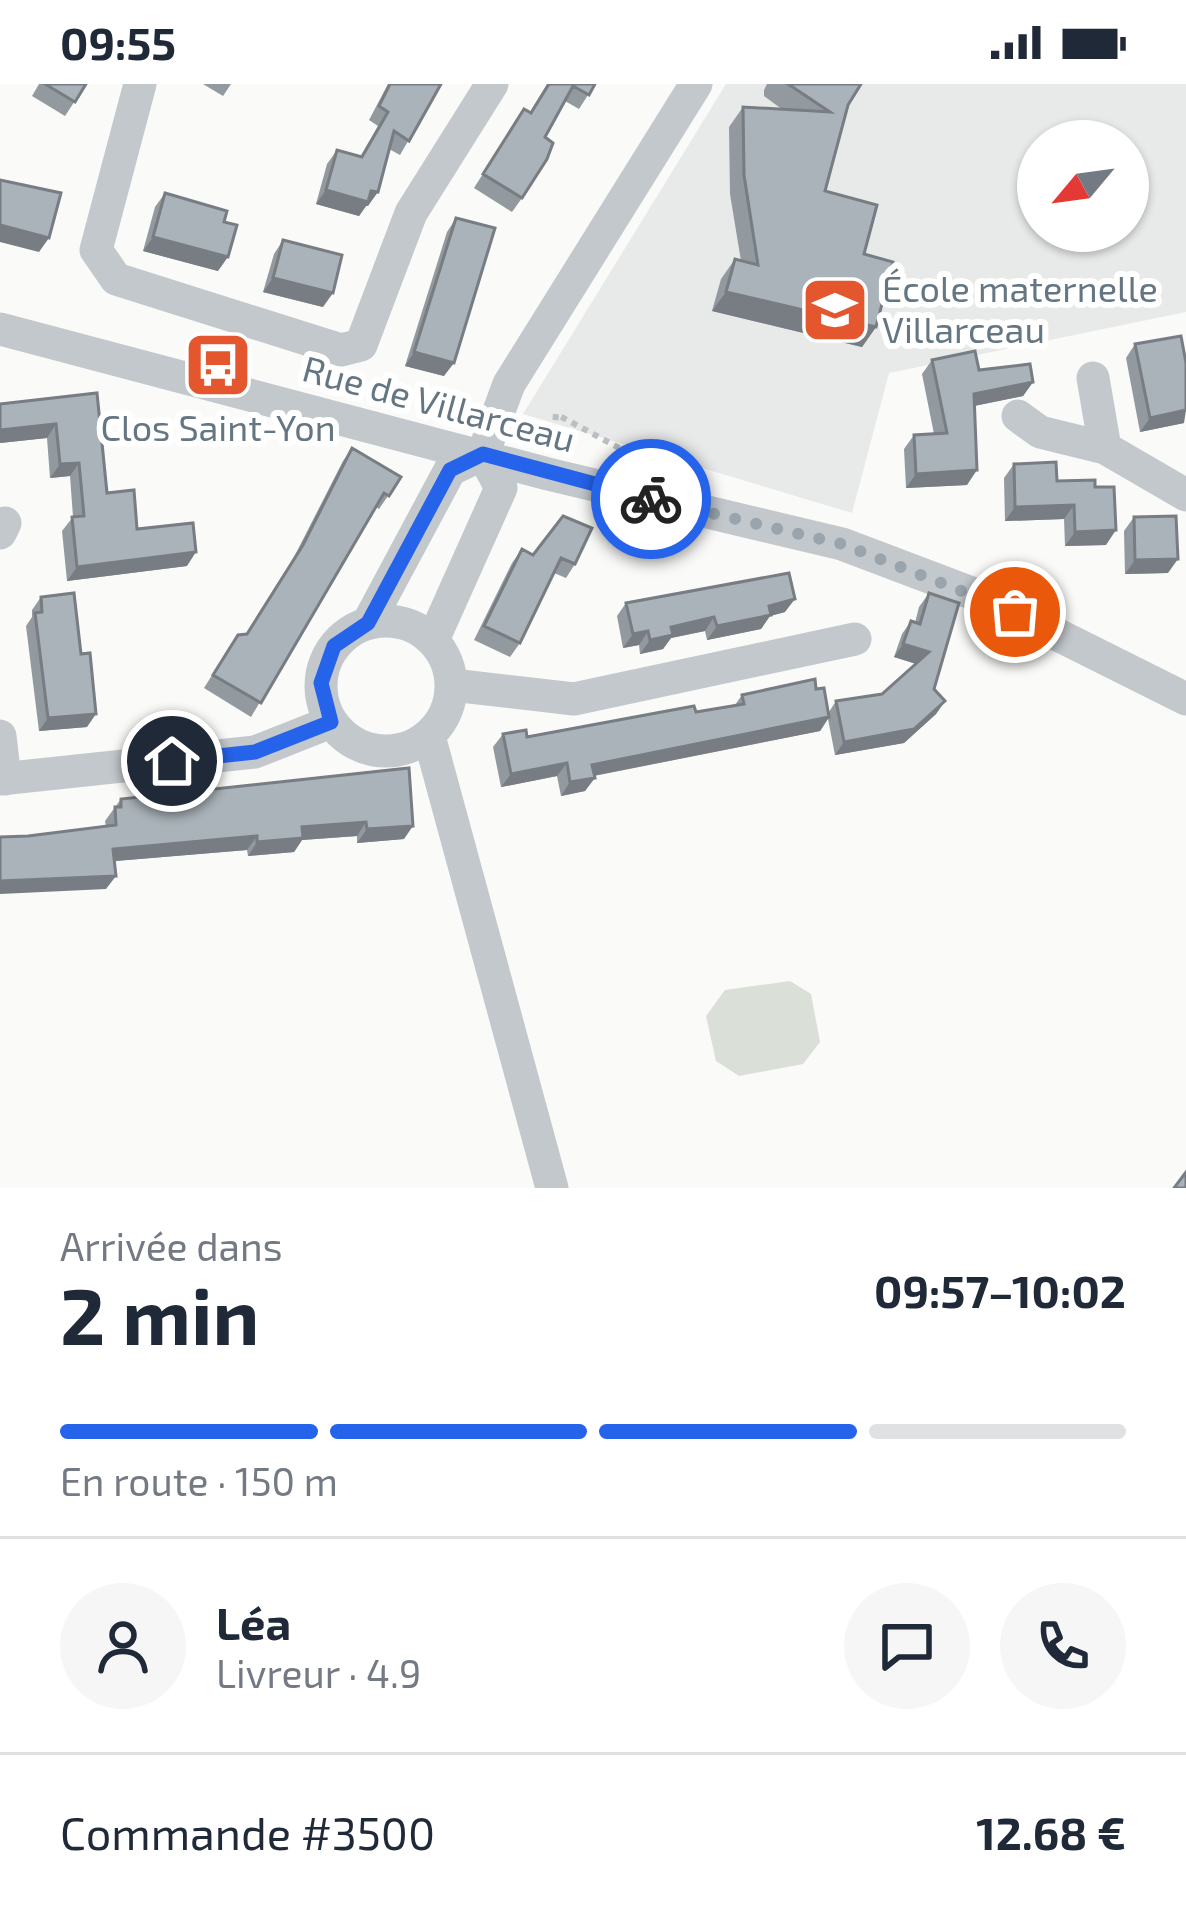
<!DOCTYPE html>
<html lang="fr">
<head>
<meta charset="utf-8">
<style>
  :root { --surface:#fff; --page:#f6f6f7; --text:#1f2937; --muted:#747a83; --line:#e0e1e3; --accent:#2563eb }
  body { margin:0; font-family:"Exo 2",sans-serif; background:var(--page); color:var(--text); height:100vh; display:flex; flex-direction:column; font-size:45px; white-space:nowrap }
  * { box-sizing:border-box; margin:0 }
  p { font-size:39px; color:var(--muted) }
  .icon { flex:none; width:66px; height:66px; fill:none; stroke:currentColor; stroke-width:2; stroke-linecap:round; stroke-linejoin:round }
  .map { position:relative; height:1104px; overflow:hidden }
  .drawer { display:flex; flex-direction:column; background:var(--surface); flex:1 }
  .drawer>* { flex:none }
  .needle { width:78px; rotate:241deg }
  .tools { position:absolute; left:1017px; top:36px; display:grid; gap:24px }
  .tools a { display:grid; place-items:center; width:132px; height:132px; border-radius:50%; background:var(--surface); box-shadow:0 3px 9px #0004; font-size:60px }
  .pin { position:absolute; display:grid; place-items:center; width:102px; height:102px; color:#fff; margin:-51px; border:6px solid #fff; border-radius:50%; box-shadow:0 3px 12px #0007 }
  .courier { position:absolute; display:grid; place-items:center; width:120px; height:120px; margin:-60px; border:9px solid #2563eb; border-radius:50%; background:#fff; color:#222; box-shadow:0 3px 15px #0007 }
  .summary em { font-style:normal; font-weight:700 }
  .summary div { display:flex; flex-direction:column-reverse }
  .summary { display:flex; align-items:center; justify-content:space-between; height:204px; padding:0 60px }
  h1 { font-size:78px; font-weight:700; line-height:90px }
  .bar { display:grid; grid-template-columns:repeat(4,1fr); gap:18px 12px; align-content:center; height:144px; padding:0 60px }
  .bar i { height:15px; border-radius:9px; background:var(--line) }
  .bar .active { background:var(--accent) }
  .bar p { grid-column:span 4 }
  .line { display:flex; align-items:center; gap:30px; padding:0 60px; border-top:3px solid var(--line) }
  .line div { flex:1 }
  .round { display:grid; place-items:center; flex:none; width:126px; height:126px; border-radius:63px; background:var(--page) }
  .status { display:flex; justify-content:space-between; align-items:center; height:84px; padding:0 60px; background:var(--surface); direction:ltr }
  .status svg { height:33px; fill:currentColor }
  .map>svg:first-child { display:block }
</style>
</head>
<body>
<div class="status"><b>09:55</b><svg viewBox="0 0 49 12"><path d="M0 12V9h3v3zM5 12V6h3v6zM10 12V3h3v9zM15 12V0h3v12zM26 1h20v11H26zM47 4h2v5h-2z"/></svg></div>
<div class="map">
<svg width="1186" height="1104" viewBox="0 0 1186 1104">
  <rect width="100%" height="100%" fill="#fafaf8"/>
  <!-- built -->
  <path fill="#e8e9e9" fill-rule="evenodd" d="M 726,0 L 1186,0 L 1186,228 L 889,289 L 852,429 L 523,330 ZM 1038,57 L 1128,57 L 1128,147 L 1038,147 Z"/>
  <!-- pitch -->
  <path fill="#dadfd7" d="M 790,897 L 811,910 L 820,958 L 803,980 L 739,992 L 716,977 L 706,932 L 725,906 Z"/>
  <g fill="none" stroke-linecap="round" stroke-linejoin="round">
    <!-- path -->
    <path stroke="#bbbfc2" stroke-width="6" stroke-dasharray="6 6" stroke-linecap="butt" d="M 553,360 L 556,330 L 649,380"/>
    <!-- minor -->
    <path stroke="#c3c8cc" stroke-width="33" d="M 140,0 L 96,166 L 116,195 L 341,266 L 361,261 L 411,129 L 492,0
      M 0,245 L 548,390 L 842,460 L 982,513 L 1186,615
      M 1018,332 L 1040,348 L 1105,364 L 1093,294
      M 1105,364 L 1186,411
      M 483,370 L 509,300 L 696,0
      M 0,449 L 5,439
      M321 602a65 65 0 1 1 130 0a65 65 0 1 1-130 0Z
      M 368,539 L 450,386 L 483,370
      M 433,556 L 501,404 L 483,370
      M 452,601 L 574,615 L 855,555
      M 0,652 L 5,695
      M 429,652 L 552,1104
      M 0,695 L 255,668 L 331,638"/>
  </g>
  <!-- wall -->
  <path fill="#929a9f" d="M 39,0 L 86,0 L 65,32 L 32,12 Z
    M 203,0 L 231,0 L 223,12 Z
    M 388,0 L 441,0 L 400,71 L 389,65 L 368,122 L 366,122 L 359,132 L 316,120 L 327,80 L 337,66 L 360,73 L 378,42 L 369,36 Z
    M 547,0 L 595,0 L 579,25 L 565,17 L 545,53 L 522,114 L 512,128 L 474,104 L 524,25 L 530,28 Z
    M 767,0 L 861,0 L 848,21 L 825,107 L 864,170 L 876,243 L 862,263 L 712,227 L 721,195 L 735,175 L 741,177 L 730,110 L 729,43 L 743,23 L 783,26 L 764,12 L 764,6 Z
    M 165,109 L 224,138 L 218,187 L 143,167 L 155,123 Z
    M 456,134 L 444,292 L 405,282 L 447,148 Z
    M 283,156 L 323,223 L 263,208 L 274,170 Z
    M 1135,260 L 1184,339 L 1140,348 L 1126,274 Z
    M 932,276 L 1033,298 L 1023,312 L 974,322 L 967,401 L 906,404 L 904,365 L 914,351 L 934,350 L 922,290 Z
    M 97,309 L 107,409 L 137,445 L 187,482 L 67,497 L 62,447 L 73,433 L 70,392 L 50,394 L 47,354 L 0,359 Z
    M 352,364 L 401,393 L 379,425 L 376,423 L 251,633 L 204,604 L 229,564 L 246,550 L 293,475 L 343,377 Z
    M 1014,380 L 1057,397 L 1095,403 L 1106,461 L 1065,462 L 1064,435 L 1005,437 L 1004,394 Z
    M 563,432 L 575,480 L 566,494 L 554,489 L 520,559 L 510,573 L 474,556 L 512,479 L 522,465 L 533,471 Z
    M 1134,433 L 1168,489 L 1125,490 L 1124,447 Z
    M 929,509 L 934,605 L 945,617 L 936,630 L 904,659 L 835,671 L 828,635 L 820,647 L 594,692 L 585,707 L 561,712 L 557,692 L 501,703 L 493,663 L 503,650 L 527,653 L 696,628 L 735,621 L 742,611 L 816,605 L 829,628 L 836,617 L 882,610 L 916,580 L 894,573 L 902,550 L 911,537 L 915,539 L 919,523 Z
    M 41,513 L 87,643 L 39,647 L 26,542 L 32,533 L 32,526 Z
    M 626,519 L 785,528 L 770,532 L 761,545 L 707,556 L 705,547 L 671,554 L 663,565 L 640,570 L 639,561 L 623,564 L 617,532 Z
    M 409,684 L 404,755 L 357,759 L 357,752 L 302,756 L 294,768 L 248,772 L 247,766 L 114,777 L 106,805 L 28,752 L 106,743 L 105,737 L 121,715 Z"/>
  <!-- shaded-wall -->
  <path fill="#777d82" d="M 326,106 L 371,107 L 378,108 L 368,122 L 366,122 L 359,132 L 316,120 Z
    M 0,141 L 49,154 L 39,168 L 0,158 Z
    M 153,153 L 228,173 L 218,187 L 143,167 Z
    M 273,194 L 333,209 L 323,223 L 263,208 Z
    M 726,208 L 876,243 L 862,263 L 712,227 Z
    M 414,268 L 454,279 L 444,292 L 405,282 Z
    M 1033,298 L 1023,312 L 964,324 L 974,310 Z
    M 1186,326 L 1184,339 L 1140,348 L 1150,334 Z
    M 56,340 L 47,354 L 0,359 L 0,346 Z
    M 79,379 L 70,392 L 50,394 L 60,380 Z
    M 977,386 L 967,401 L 906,404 L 916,390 Z
    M 1074,421 L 1064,435 L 1005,437 L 1015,423 Z
    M 1116,446 L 1106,461 L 1065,462 L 1075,448 Z
    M 196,468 L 187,482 L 67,497 L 77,483 Z
    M 1178,475 L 1168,489 L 1125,490 L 1135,476 Z
    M 795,515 L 785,528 L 770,532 L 761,545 L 707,556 L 717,542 L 769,522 Z
    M 714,533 L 705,547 L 671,554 L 663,565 L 640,570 L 650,556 L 671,543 Z
    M 648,547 L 639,561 L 623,564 L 633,550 Z
    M 903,560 L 929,568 L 920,581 L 894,573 Z
    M 945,617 L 936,630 L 904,659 L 835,671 L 844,658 Z
    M 96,630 L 87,643 L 39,647 L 48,634 Z
    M 829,633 L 820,647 L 582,694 L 592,681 Z
    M 567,679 L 557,692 L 501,703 L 511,690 Z
    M 595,694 L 585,707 L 561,712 L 570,698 Z
    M 366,738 L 357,752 L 302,756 L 294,768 L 248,772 L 257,758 L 302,743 Z
    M 413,742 L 404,755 L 357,759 L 367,745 Z
    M 257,752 L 247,766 L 104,778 L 113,765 Z
    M 116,792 L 106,805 L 0,810 L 0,797 Z"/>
  <!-- building -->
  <path fill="#aab3b9" stroke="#777d82" stroke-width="3" d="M 45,0 L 86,0 L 75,18 Z
    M 390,0 L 441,0 L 409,57 L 394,47 L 378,108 L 371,107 L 368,118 L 326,106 L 337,66 L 362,73 L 388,28 L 379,22 Z
    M 549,0 L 595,0 L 589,11 L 573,2 L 545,53 L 553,59 L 547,75 L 522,114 L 483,90 L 524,25 L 531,29 Z
    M 788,0 L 861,0 L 848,21 L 825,107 L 877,121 L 864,170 L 893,178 L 876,243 L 726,208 L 735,175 L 758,181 L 744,91 L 743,23 L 830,28 Z
    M 0,96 L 61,109 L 49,154 L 0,141 Z
    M 165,109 L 227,127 L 224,138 L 237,141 L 228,173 L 153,153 Z
    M 456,134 L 495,144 L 454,279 L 414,268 Z
    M 283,156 L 342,171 L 333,209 L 273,194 Z
    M 1181,252 L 1186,279 L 1186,326 L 1150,334 L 1135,260 Z
    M 975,267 L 979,286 L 1030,280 L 1033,298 L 974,310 L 977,386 L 916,390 L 914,351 L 947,349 L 932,276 Z
    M 97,309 L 107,409 L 134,406 L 137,445 L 193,439 L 196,468 L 77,483 L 72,433 L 84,432 L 79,379 L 60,380 L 56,340 L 0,346 L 0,320 Z
    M 352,364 L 401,393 L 389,412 L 384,409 L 261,619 L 213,591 L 238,551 L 247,550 L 303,461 Z
    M 1056,378 L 1057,397 L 1095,396 L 1095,403 L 1114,403 L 1116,446 L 1075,448 L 1074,421 L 1015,423 L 1014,380 Z
    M 563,432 L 592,444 L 575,480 L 561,474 L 520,559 L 484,542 L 522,465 L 533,471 Z
    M 1176,432 L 1178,475 L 1135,476 L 1134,433 Z
    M 789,489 L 795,515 L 769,522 L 771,531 L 717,542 L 714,533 L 671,543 L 673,551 L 650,556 L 648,547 L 633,550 L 626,519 Z
    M 74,509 L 81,570 L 90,569 L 96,630 L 48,634 L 35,529 L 42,528 L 41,513 Z
    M 929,509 L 959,519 L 934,605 L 945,617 L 914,645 L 844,658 L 836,617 L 882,610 L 929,568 L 903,560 L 911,537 L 920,540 Z
    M 815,595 L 816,605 L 824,604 L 829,633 L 592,681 L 595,694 L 570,698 L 567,679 L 511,690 L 503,650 L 526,646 L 527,653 L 694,622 L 696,628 L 744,620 L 742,611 Z
    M 409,684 L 413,742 L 367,745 L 366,738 L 302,743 L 303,754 L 257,758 L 257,752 L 113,765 L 116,792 L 0,797 L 0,753 L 28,752 L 116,741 L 115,723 L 121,723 L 121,715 Z
    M 1186,1088 L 1186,1104 L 1174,1104 Z"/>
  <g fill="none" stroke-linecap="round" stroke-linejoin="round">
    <!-- done -->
    <path stroke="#99a4ac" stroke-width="12" stroke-dasharray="0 21.6" d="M 651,415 L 842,460 L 1015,528"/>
    <!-- route -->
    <path stroke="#2563eb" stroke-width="15" d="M 172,677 L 255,668 L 331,638 L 321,599 L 334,562 L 368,539 L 450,386 L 483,370 L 651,415"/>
  </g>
  <!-- icons -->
  <defs>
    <symbol id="school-square" viewBox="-11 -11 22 22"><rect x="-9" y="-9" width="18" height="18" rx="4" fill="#e4572e" stroke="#fff"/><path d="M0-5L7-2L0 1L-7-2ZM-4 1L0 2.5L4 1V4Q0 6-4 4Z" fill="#fff"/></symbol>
    <symbol id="bus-square" viewBox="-11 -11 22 22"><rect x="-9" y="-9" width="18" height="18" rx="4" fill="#e4572e" stroke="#fff"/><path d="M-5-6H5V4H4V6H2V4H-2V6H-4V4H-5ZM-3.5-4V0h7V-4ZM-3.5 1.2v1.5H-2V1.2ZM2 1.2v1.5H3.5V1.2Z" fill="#fff"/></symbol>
  </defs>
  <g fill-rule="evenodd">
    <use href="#school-square" x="797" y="188" width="76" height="76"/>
    <use href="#bus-square" x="180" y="243" width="76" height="76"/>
  </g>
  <g text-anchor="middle" stroke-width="12" stroke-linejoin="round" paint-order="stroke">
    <!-- poi labels -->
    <g font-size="36" fill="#657683" stroke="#fff" text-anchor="start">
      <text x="882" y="218">École maternelle<tspan x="882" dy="41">Villarceau</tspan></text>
      <text x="218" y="357" text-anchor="middle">Clos Saint-Yon</text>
    </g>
    <!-- street labels -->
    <g font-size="36" fill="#657683" stroke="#fff">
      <text transform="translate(439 320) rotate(15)" y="13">Rue de Villarceau</text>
    </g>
  </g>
</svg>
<div class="tools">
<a><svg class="needle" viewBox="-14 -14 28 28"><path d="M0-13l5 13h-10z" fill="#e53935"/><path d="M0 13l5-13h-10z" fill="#747a83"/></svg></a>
</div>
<div class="pin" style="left:1015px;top:528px;background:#ea580c"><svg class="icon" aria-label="bag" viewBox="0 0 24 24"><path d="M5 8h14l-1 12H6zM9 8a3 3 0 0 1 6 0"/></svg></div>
<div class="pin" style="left:172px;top:677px;background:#1f2937"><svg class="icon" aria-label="home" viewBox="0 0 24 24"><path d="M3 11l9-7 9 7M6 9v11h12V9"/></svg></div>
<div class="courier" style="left:651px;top:415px"><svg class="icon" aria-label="bike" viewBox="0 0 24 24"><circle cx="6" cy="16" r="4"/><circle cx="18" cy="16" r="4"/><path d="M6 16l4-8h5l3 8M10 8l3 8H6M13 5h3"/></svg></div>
</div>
<section class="drawer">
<div class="summary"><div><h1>2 min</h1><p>Arrivée dans</p></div><em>09:57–10:02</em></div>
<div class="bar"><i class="active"></i><i class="active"></i><i class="active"></i><i></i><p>En route · 150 m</p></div>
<div class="line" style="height:216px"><a class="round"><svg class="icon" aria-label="person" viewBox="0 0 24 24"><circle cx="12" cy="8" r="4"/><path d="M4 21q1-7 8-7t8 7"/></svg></a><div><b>Léa</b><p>Livreur · 4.9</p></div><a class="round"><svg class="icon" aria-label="chat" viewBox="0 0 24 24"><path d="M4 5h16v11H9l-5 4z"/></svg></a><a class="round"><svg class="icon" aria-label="phone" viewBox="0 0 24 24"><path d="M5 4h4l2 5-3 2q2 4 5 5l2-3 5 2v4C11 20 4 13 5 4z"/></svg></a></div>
<div class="line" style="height:156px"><div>Commande #3500</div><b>12.68 €</b></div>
</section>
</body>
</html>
